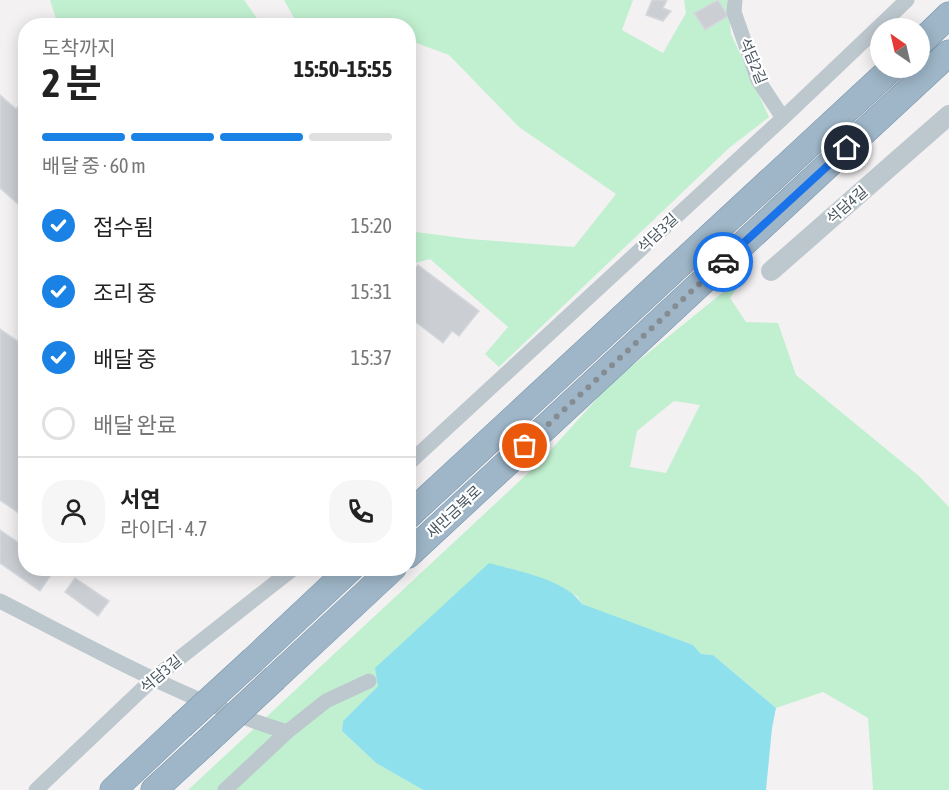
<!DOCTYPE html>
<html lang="ko">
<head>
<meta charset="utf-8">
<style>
  :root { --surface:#fff; --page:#f6f6f6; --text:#222; --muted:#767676; --line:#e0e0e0; --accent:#1a82e5 }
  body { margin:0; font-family:"Asap Condensed","Noto Sans KR",sans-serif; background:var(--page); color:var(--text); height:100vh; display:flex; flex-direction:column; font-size:22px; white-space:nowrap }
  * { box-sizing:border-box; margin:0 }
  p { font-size:20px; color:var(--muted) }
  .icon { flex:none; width:33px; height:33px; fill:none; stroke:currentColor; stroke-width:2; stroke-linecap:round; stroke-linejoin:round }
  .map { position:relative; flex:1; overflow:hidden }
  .details { position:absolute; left:18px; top:18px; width:398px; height:558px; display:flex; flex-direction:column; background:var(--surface); border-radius:24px; box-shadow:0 3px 15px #0003 }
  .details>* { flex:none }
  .needle { width:39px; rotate:326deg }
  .buttons { position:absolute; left:870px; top:18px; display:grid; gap:12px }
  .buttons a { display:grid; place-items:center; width:60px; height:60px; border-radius:50%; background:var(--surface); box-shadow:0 3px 15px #0003; font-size:30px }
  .pin { position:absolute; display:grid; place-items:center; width:51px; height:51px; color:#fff; margin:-26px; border:3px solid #fff; border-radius:50%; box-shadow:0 2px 6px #0007 }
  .courier { position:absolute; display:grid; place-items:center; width:60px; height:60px; margin:-30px; border:4px solid #1a73e8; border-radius:50%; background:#fff; color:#222; box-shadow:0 2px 8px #0007 }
  .headline em { font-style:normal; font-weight:700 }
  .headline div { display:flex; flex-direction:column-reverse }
  .headline { display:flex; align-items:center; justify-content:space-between; height:102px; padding:0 24px }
  h1 { font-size:39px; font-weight:700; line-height:45px }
  .bar { display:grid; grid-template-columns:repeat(4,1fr); gap:9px 6px; align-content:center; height:72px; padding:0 24px }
  .bar i { height:8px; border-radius:4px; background:var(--line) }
  .bar .on { background:var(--accent) }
  .bar p { grid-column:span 4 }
  .line { display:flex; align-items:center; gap:15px; padding:0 24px; border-top:2px solid var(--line) }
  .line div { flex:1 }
  .round { display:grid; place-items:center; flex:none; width:63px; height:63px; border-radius:24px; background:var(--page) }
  ol { padding:0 24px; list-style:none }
  li { display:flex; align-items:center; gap:18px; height:66px }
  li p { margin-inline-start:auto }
  li .icon { padding:6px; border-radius:50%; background:var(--accent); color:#fff; stroke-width:4 }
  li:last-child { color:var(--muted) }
  li i { width:33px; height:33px; border:3px solid var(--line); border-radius:50% }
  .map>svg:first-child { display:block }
</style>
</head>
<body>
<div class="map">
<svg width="949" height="790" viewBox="0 0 949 790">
  <rect width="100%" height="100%" fill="#f4f1f2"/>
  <!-- green -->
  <path fill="#c1f0d0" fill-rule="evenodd" d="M 50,0 L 244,0 L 262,25 L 58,25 Z
    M 284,0 L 633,0 L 622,30 L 663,53 L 686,13 L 684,0 L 727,0 L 731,34 L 769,117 L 729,148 L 499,367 L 485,354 L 508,327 L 430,259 L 408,265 L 408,231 L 470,239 L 574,247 L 616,194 L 519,127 L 449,55 L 408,40 L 408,26 L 305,25 L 294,18 Z
    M 748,272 L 730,298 L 746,322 L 778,323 L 796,375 L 919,476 L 949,507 L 949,790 L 873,790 L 868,718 L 823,692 L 776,708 L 713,655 L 701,654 L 693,645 L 598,611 L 582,604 L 577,596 L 506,567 L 378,686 L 343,721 L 342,731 L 376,763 L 423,790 L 188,790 L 540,462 L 611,383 ZM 674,401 L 700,405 L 666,473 L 630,467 L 637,431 Z"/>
  <!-- water -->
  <path fill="#8fe0ed" d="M 489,563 C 517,571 565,579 582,604 L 693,645 L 701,654 L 713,655 L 776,708 L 772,728 L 766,790 L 423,790 L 376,763 L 342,731 L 343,721 L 378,686 L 375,668 Z"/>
  <!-- building -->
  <path fill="#cbcfd4" stroke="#d5d8dd" stroke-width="1.5" d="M 652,0 L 667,0 L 663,8 L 671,11 L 663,21 L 646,15 Z
    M 718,0 L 728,16 L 705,30 L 694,13 Z
    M 0,95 L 16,109 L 26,98 L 26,211 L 0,188 Z
    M 418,265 L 479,311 L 459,336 L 452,331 L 443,343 L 408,316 L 408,277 Z
    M 0,329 L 26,347 L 26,518 L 0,500 Z
    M 0,530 L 26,548 L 26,568 L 55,569 L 40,591 L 0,563 Z
    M 75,578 L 109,601 L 98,616 L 65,592 Z"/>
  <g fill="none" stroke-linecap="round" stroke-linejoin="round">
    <defs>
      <path id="trunk" d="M 920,43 L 949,15
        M 408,516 L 892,68
        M 408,555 L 949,53
        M 253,660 L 351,568
        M 275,678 L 393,568
        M 113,790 L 181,726
        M 154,790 L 202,746"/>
    </defs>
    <!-- trunk casing -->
    <use href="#trunk" stroke="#7593ab" stroke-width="27"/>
    <!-- minor -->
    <path stroke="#bdc7ce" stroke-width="15" d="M 735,0 L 734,12 L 758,80 L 783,118
      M 408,464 L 783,118 L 907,0
      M 0,601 C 94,649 186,701 287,732 L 225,790
      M 287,732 L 326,701 L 369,681
      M 36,790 L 153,679 L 294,568"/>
    <!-- tertiary -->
    <path stroke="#bdc7ce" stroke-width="20" d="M 771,271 L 949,115"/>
    <!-- trunk -->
    <use href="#trunk" stroke="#9eb6c8" stroke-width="26"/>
    <defs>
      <path id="trunk-bridge" d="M 181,726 L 253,660
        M 202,746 L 275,678"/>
    </defs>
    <!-- trunk-bridge casing -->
    <use href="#trunk-bridge" stroke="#7593ab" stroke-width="27" stroke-linecap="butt"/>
    <!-- trunk-bridge -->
    <use href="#trunk-bridge" stroke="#9eb6c8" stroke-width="26"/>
  </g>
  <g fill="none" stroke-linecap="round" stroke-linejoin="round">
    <!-- done -->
    <path stroke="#858c92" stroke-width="6" stroke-dasharray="0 10.8" d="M 525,446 L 723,262"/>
    <!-- route -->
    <path stroke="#1a73e8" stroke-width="8" d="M 723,262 L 847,148"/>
  </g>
  <g text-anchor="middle" stroke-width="4.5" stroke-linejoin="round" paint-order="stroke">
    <!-- street labels -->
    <g font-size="15" fill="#49565f" stroke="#fff">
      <text transform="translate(753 61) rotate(68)" y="5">석담2길</text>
      <text transform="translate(847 205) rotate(-41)" y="5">석담4길</text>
      <text transform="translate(658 233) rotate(-43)" y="5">석담3길</text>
      <text transform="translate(454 512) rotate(-43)" y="5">새만금북로</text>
      <text transform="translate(161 674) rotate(-40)" y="5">석담3길</text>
    </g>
  </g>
</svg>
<div class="buttons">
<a><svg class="needle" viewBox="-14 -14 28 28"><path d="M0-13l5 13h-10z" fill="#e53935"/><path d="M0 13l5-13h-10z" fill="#767676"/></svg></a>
</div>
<div class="pin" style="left:525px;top:446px;background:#ea580c"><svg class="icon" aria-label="bag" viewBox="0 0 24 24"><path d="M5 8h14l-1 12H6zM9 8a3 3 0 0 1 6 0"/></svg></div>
<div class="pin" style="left:847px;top:148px;background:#1f2937"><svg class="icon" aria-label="home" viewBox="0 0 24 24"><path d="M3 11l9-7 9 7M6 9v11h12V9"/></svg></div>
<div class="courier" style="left:723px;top:262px"><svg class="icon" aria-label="car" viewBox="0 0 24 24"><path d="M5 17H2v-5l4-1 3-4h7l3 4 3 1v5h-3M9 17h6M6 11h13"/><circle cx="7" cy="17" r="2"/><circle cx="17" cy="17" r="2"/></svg></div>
<section class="details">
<div class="headline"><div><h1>2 분</h1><p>도착까지</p></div><em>15:50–15:55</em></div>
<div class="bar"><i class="on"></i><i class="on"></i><i class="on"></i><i></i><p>배달 중 · 60 m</p></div>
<ol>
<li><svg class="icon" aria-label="check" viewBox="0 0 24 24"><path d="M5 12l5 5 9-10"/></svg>접수됨<p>15:20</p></li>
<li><svg class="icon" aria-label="check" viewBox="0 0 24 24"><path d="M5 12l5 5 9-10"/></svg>조리 중<p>15:31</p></li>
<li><svg class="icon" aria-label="check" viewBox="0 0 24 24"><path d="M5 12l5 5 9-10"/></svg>배달 중<p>15:37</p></li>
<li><i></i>배달 완료</li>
</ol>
<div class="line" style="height:108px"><a class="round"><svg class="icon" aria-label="person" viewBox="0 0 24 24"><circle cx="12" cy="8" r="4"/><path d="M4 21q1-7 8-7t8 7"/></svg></a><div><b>서연</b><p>라이더 · 4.7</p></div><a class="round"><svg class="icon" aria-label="phone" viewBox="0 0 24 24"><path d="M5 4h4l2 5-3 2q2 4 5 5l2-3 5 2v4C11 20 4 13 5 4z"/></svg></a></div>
</section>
</div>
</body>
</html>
